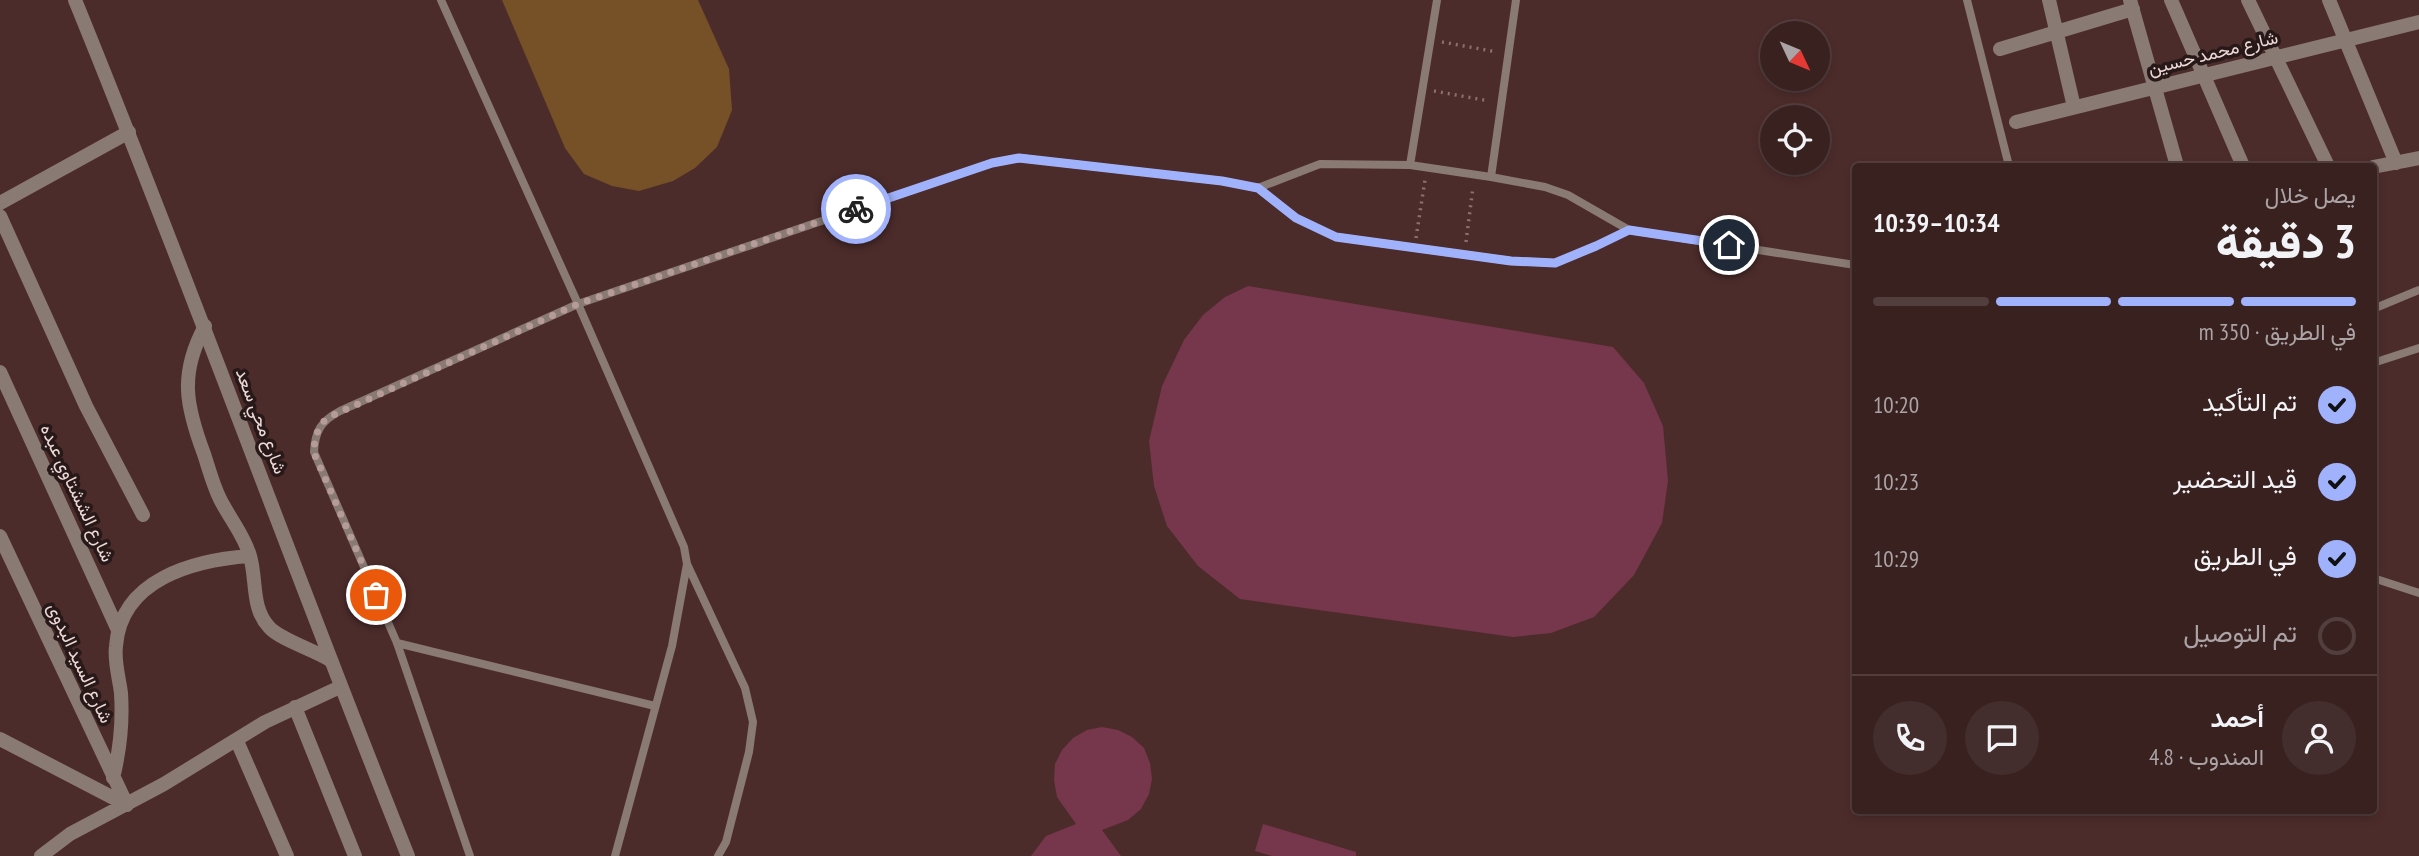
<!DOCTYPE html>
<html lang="ar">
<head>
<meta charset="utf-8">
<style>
  :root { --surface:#392120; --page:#442e2d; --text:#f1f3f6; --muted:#aba3a5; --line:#533e3e; --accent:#a1b2fd }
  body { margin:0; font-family:"PT Sans Narrow",Vazirmatn,sans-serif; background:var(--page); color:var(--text); direction:rtl; height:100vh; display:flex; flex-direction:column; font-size:26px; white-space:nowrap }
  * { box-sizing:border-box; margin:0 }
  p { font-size:23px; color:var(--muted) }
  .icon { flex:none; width:38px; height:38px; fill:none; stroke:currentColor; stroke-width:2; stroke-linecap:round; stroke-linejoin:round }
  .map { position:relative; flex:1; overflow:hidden; direction:ltr }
  .drawer { position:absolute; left:1852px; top:163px; width:525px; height:651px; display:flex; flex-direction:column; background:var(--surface); border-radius:7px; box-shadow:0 4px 10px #0003,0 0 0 2px var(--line); direction:rtl }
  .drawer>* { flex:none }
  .needle { width:46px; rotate:134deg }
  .controls { position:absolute; left:1760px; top:21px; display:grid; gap:14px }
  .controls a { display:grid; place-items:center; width:70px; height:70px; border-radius:50%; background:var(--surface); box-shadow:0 4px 10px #0003,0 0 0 2px var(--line); font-size:35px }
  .pin { position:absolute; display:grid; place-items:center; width:60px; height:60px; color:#fff; margin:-30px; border:4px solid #fff; border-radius:50%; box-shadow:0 2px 7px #0007 }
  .courier { position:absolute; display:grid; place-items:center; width:70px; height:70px; margin:-35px; border:5px solid #a1b2fd; border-radius:50%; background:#fff; color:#222; box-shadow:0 2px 9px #0007 }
  .head em { font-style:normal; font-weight:800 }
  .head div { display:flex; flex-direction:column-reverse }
  .head { display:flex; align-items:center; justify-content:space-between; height:119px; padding:0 21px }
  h1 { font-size:46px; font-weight:800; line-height:52px }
  .bar { display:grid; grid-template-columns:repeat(4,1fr); gap:10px 7px; align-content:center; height:84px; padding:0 21px }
  .bar i { height:9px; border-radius:5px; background:var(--line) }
  .bar .active { background:var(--accent) }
  .bar p { grid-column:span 4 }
  .line { display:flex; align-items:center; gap:18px; padding:0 21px; border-top:2px solid var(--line) }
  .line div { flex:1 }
  .round { display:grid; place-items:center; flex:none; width:74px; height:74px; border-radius:37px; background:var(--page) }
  ol { padding:0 21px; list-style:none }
  li { display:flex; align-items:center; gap:21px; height:77px }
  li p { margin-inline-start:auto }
  li .icon { padding:7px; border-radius:50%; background:var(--accent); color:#111; stroke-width:4 }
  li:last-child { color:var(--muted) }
  li i { width:38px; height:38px; border:4px solid var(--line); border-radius:50% }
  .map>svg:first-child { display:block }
</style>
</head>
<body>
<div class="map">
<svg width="2419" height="856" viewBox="0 0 2419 856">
  <rect width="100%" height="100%" fill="#4c2c2b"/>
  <!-- green -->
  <path fill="#765026" d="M 502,0 L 698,0 L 729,69 L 732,110 L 717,147 L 695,168 L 673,181 L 639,191 L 612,186 L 584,174 L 565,148 Z"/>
  <!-- building -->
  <path fill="#76364b" d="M 1248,286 L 1613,347 L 1644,383 L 1663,426 L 1668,481 L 1662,523 L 1634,575 L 1594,617 L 1551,633 L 1513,637 L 1240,599 L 1198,566 L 1167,526 L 1154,486 L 1149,441 L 1162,386 L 1184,340 L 1203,315 L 1225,297 Z
    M 1102,727 L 1118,730 L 1132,737 L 1144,748 L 1150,763 L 1152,779 L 1149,794 L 1141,809 L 1128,820 L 1102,830 L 1121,856 L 1031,856 L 1046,836 L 1076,824 L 1057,797 L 1054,780 L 1055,764 L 1062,750 L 1073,738 L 1087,730 Z
    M 1263,824 L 1356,852 L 1356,856 L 1272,856 L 1255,851 Z"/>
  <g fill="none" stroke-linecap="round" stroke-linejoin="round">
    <!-- path -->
    <path stroke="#8b706f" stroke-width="3.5" stroke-dasharray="2 5" stroke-linecap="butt" d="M 1442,42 L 1497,52
      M 1434,91 L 1489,101
      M 1416,238 L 1425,180
      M 1466,242 L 1473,187"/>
    <!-- service -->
    <path stroke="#897a73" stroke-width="8" d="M 441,0 L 578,304 L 684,547 L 687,564 L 672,646 L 615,856
      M 1967,0 L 2009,166
      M 1410,165 L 1437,0
      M 1491,177 L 1516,0
      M 1258,188 L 1320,164 L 1410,165 L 1491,177 L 1545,187 L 1568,195 L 1629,230 L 1855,265
      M 2373,309 L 2419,290
      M 2373,363 L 2419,348
      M 687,564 L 745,688 L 753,722 L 749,752 L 726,842 L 718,856
      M 2373,578 L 2419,593
      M 397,643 L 655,706
      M 470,856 L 397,643 L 314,452 C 315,431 321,421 340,411 L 578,304 L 992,163 L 1019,158 L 1222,181 L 1258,188 L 1296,218 L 1336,237 L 1511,261 L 1555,263 L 1596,246 L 1629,230"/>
    <!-- minor -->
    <path stroke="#897a73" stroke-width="14" d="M 2049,0 L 2074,107
      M 2130,0 L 2177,166
      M 2171,0 L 2243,166
      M 2248,0 L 2328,166
      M 2329,0 L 2396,163
      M 2000,49 L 2133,9
      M 2016,122 L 2419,22
      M 2373,167 L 2419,158
      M 0,203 L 129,132
      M 0,216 L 86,406 L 143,515
      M 205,326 C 179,374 186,406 204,454 C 209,469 213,485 220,499 C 230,519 244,535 250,556 C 257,580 251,608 269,627 C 279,639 314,650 330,660
      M 0,372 L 118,630
      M 0,536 L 127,805
      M 295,707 L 355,856
      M 0,739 L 127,805
      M 237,741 L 287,856
      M 113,778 C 120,750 123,723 121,693 C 119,677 114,662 116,646 C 121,579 194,560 250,556
      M 41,856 L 70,834 L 164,784 L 265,722 L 340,687"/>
    <!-- tertiary -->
    <path stroke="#897a73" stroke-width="14" d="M 75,0 C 191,284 294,572 408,856"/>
  </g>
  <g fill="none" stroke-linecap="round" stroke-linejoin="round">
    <!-- done -->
    <path stroke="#b59c9b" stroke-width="7" stroke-dasharray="0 12.6" d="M 376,595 L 314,453 C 314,439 317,428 327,418 L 578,304 L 856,209"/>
    <!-- route -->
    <path stroke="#a1b2fd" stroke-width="9" d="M 856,209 L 992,163 L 1019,158 L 1222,181 L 1258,188 L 1296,218 L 1336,237 L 1511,261 L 1555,263 L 1596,246 L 1629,230 L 1729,245"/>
  </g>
  <g text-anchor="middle" stroke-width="7" stroke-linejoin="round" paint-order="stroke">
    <!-- street labels -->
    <g font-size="18" fill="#eed9d8" stroke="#281919">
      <text transform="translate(2213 53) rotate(-14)" y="6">شارع محمد حسين</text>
      <text transform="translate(261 421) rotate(69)" y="6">شارع محي سعد</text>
      <text transform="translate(77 493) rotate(65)" y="6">شارع الششتاوي عبده</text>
      <text transform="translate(80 663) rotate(65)" y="6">شارع السيد البدوى</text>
    </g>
  </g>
</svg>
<div class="controls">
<a><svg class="needle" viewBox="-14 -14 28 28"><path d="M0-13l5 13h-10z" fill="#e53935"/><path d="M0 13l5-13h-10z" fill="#aba3a5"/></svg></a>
<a><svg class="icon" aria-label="locate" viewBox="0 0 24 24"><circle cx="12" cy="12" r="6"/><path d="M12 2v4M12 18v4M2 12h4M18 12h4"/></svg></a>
</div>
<div class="pin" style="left:376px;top:595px;background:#ea580c"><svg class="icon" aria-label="bag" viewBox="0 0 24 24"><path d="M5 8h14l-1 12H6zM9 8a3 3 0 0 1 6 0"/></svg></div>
<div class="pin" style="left:1729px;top:245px;background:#1f2937"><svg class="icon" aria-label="home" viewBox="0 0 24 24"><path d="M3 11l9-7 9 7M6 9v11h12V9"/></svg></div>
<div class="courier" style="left:856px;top:209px"><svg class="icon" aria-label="bike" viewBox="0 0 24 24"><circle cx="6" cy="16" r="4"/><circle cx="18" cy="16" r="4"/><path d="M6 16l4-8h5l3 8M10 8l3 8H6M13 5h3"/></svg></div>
<section class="drawer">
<div class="head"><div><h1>3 دقيقة</h1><p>يصل خلال</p></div><em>10:34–10:39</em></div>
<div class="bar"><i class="active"></i><i class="active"></i><i class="active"></i><i></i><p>في الطريق · 350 m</p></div>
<ol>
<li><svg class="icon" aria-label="check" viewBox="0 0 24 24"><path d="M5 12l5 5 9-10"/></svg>تم التأكيد<p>10:20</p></li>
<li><svg class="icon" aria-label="check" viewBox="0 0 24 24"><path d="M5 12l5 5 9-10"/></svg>قيد التحضير<p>10:23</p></li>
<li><svg class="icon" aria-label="check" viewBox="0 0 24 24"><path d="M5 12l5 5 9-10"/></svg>في الطريق<p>10:29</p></li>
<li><i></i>تم التوصيل</li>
</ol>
<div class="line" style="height:126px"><a class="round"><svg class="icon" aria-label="person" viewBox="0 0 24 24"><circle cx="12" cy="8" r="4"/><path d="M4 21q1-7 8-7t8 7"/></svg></a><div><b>أحمد</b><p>المندوب · 4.8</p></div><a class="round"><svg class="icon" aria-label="chat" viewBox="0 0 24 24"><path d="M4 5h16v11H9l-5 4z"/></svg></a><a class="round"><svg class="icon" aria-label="phone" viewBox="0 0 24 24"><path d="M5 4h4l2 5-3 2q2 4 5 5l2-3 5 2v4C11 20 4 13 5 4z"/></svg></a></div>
</section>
</div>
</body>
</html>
